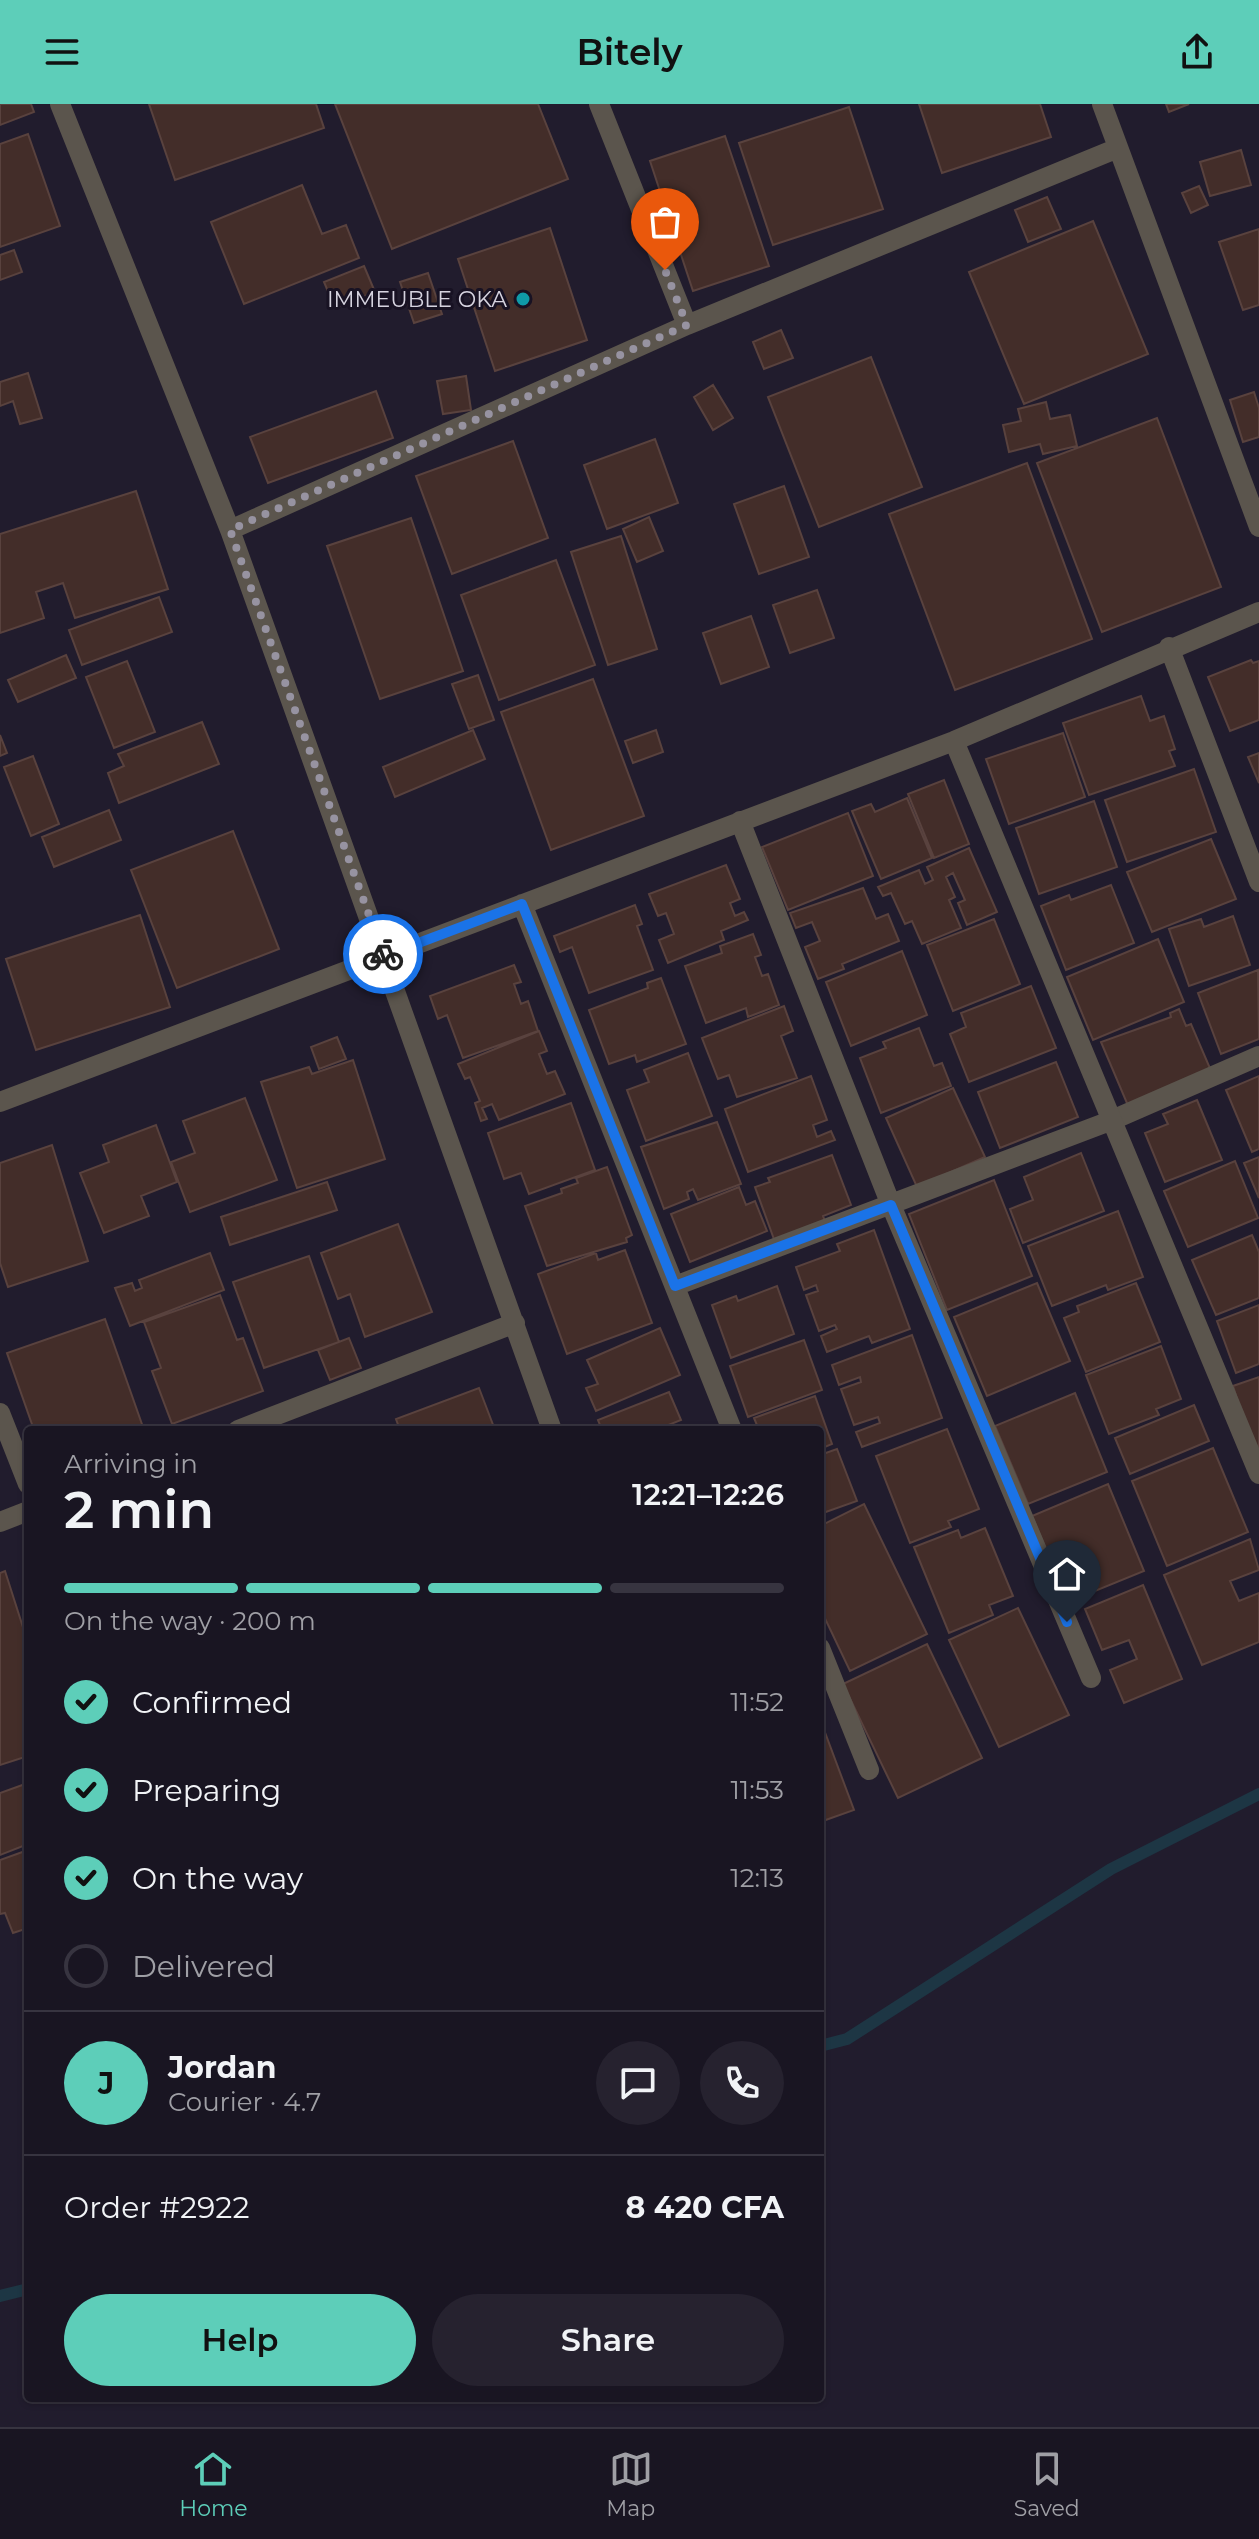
<!DOCTYPE html>
<html lang="en">
<head>
<meta charset="utf-8">
<style>
  :root { --surface:#191522; --page:#26222f; --text:#f1f3f6; --muted:#9f9fa5; --line:#373440; --accent:#5dceb9 }
  body { margin:0; font-family:Montserrat,sans-serif; background:var(--page); color:var(--text); height:100vh; display:flex; flex-direction:column; font-size:30px; white-space:nowrap }
  * { box-sizing:border-box; margin:0 }
  p { font-size:26px; color:var(--muted) }
  .icon { flex:none; width:44px; height:44px; fill:none; stroke:currentColor; stroke-width:2; stroke-linecap:round; stroke-linejoin:round }
  .map { position:relative; flex:1; overflow:hidden }
  .drawer { position:absolute; left:24px; top:1322px; width:800px; height:976px; display:flex; flex-direction:column; background:var(--surface); border-radius:8px; box-shadow:0 2px 6px #0004,0 0 0 2px var(--line) }
  .drawer>* { flex:none }
  .pin { position:absolute; display:grid; place-items:center; width:68px; height:68px; color:#fff; margin:-82px -34px; border-radius:50% 50% 50% 0; rotate:-45deg; box-shadow:0 0 8px #0007 }
  .pin .icon { rotate:45deg }
  .courier { position:absolute; display:grid; place-items:center; width:80px; height:80px; margin:-40px; border:6px solid #1a73e8; border-radius:50%; background:#fff; color:#222; box-shadow:0 2px 10px #0007 }
  .head em { font-style:normal; font-weight:600 }
  .head div { display:flex; flex-direction:column-reverse }
  .head { display:flex; align-items:center; justify-content:space-between; height:136px; padding:0 40px }
  h1 { font-size:52px; font-weight:600; line-height:60px }
  .bar { display:grid; grid-template-columns:repeat(4,1fr); gap:12px 8px; align-content:center; height:96px; padding:0 40px }
  .bar i { height:10px; border-radius:6px; background:var(--line) }
  .bar .selected { background:var(--accent) }
  .bar p { grid-column:span 4 }
  .line { display:flex; align-items:center; gap:20px; padding:0 40px; border-top:2px solid var(--line) }
  .line div { flex:1 }
  .round { display:grid; place-items:center; flex:none; width:84px; height:84px; border-radius:42px; background:var(--page) }
  ol { padding:0 40px; list-style:none }
  li { display:flex; align-items:center; gap:24px; height:88px }
  li p { margin-inline-start:auto }
  li .icon { padding:8px; border-radius:50%; background:var(--accent); color:#111; stroke-width:4 }
  li:last-child { color:var(--muted) }
  li i { width:44px; height:44px; border:4px solid var(--line); border-radius:50% }
  .cta { display:flex; gap:16px; margin-top:auto; padding:16px 40px }
  .cta a { flex:1; height:92px; border-radius:48px; background:var(--accent); color:#111; font-size:32px; font-weight:600; line-height:92px; text-align:center }
  .cta a+a { background:var(--page); color:var(--text) }
  header { display:flex; justify-content:space-between; align-items:center; height:104px; padding:0 40px; background:var(--accent); color:#111; font-size:36px; font-weight:600 }
  .menu { display:flex; justify-content:space-around; align-items:center; height:112px; border-top:2px solid var(--line); background:var(--surface); font-size:22px; color:var(--muted) }
  .menu a { display:grid; justify-items:center; gap:4px }
  .menu .selected { color:var(--accent) }
  .map>svg:first-child { display:block }
</style>
</head>
<body>
<header><svg class="icon" aria-label="menu" viewBox="0 0 24 24"><path d="M4 6h16M4 12h16M4 18h16"/></svg>Bitely<svg class="icon" aria-label="share" viewBox="0 0 24 24"><path d="M12 15V3M7 8l5-5 5 5M5 13v7h14v-7"/></svg></header>
<div class="map">
<svg width="1259" height="2323" viewBox="0 0 1259 2323">
  <rect width="100%" height="100%" fill="#211c2d"/>
  <g fill="none" stroke-linecap="round" stroke-linejoin="round">
    <!-- stream -->
    <path stroke="#1d3644" stroke-width="12" d="M 820,1942 L 847,1935 L 1111,1765 L 1259,1690
      M 0,2192 L 28,2185"/>
  </g>
  <!-- building -->
  <path fill="#432d29" stroke="#59423e" stroke-width="2" d="M 0,0 L 31,0 L 34,8 L 0,21 Z
    M 149,0 L 316,0 L 324,24 L 175,76 Z
    M 335,0 L 538,0 L 568,75 L 392,145 Z
    M 919,0 L 1040,0 L 1051,33 L 942,69 Z
    M 1166,0 L 1189,0 L 1169,8 Z
    M 849,3 L 883,105 L 773,141 L 739,39 Z
    M 28,30 L 60,122 L 0,143 L 0,40 Z
    M 725,32 L 769,162 L 693,187 L 650,57 Z
    M 1241,46 L 1251,81 L 1210,92 L 1200,58 Z
    M 302,81 L 322,130 L 346,121 L 359,154 L 244,200 L 211,118 Z
    M 1199,82 L 1208,101 L 1191,109 L 1182,89 Z
    M 1047,93 L 1061,125 L 1028,138 L 1015,106 Z
    M 1093,117 L 1148,250 L 1024,300 L 969,168 Z
    M 550,124 L 587,236 L 495,267 L 458,155 Z
    M 1259,125 L 1259,201 L 1243,206 L 1219,138 Z
    M 14,146 L 22,168 L 0,176 L 0,151 Z
    M 364,162 L 375,188 L 335,204 L 324,178 Z
    M 428,169 L 442,210 L 414,219 L 400,178 Z
    M 781,226 L 793,254 L 764,265 L 753,238 Z
    M 871,253 L 922,383 L 819,423 L 768,293 Z
    M 28,269 L 42,314 L 20,320 L 13,297 L 0,302 L 0,278 Z
    M 466,272 L 471,306 L 443,310 L 437,277 Z
    M 713,281 L 733,314 L 713,326 L 694,293 Z
    M 376,287 L 393,334 L 268,379 L 250,333 Z
    M 1254,288 L 1259,304 L 1259,333 L 1243,338 L 1230,296 Z
    M 1046,298 L 1050,315 L 1070,311 L 1077,342 L 1043,350 L 1040,340 L 1009,348 L 1003,321 L 1021,317 L 1018,305 Z
    M 1157,314 L 1221,483 L 1102,528 L 1037,359 Z
    M 655,335 L 678,399 L 607,425 L 584,361 Z
    M 513,337 L 548,434 L 452,470 L 416,372 Z
    M 1027,359 L 1092,535 L 955,586 L 889,410 Z
    M 784,382 L 809,453 L 759,470 L 734,400 Z
    M 136,387 L 168,485 L 75,514 L 63,479 L 36,488 L 44,514 L 0,529 L 0,430 Z
    M 649,413 L 663,447 L 637,458 L 623,425 Z
    M 411,414 L 463,567 L 380,595 L 327,442 Z
    M 621,432 L 657,545 L 608,561 L 571,448 Z
    M 556,456 L 595,561 L 499,596 L 461,491 Z
    M 817,486 L 834,534 L 790,549 L 773,501 Z
    M 159,493 L 172,528 L 82,561 L 69,526 Z
    M 751,512 L 769,563 L 721,580 L 703,529 Z
    M 66,551 L 76,574 L 18,598 L 8,576 Z
    M 1251,556 L 1253,559 L 1259,557 L 1259,616 L 1230,627 L 1208,573 Z
    M 127,557 L 155,628 L 114,644 L 86,573 Z
    M 478,571 L 494,616 L 469,625 L 452,580 Z
    M 593,575 L 644,712 L 551,746 L 501,608 Z
    M 1141,592 L 1150,617 L 1164,612 L 1175,645 L 1169,647 L 1175,662 L 1089,691 L 1063,619 Z
    M 202,618 L 219,660 L 119,699 L 108,669 L 124,662 L 118,650 Z
    M 473,626 L 485,655 L 395,693 L 383,663 Z
    M 656,626 L 663,648 L 633,659 L 625,637 Z
    M 1063,629 L 1085,693 L 1009,720 L 986,655 Z
    M 0,631 L 7,649 L 0,652 Z
    M 1259,649 L 1259,679 L 1248,653 Z
    M 33,652 L 59,720 L 31,732 L 4,663 Z
    M 1194,665 L 1216,728 L 1127,758 L 1105,696 Z
    M 944,676 L 969,740 L 934,754 L 908,690 Z
    M 907,694 L 932,754 L 881,775 L 852,707 L 871,700 L 875,708 Z
    M 1094,697 L 1117,763 L 1039,790 L 1016,724 Z
    M 109,706 L 121,736 L 54,763 L 42,733 Z
    M 848,709 L 873,772 L 788,806 L 762,743 Z
    M 233,727 L 279,845 L 177,884 L 131,766 Z
    M 1211,735 L 1236,795 L 1152,828 L 1127,768 Z
    M 969,744 L 997,808 L 967,821 L 958,799 L 965,796 L 953,769 L 946,773 L 955,793 L 949,796 L 961,824 L 922,840 L 912,817 L 905,820 L 891,789 L 883,792 L 878,783 L 919,766 L 925,780 L 933,776 L 927,763 Z
    M 726,761 L 740,795 L 730,799 L 735,812 L 744,808 L 748,816 L 721,827 L 724,836 L 668,859 L 659,836 L 674,830 L 666,809 L 658,812 L 649,790 Z
    M 1111,781 L 1134,839 L 1066,866 L 1041,802 L 1069,791 L 1071,796 Z
    M 863,784 L 876,815 L 888,810 L 899,837 L 842,860 L 844,865 L 818,875 L 805,843 L 820,837 L 812,818 L 796,824 L 790,809 Z
    M 635,801 L 642,820 L 637,822 L 653,866 L 589,889 L 572,843 L 560,848 L 554,832 Z
    M 140,811 L 170,903 L 36,946 L 6,855 Z
    M 1233,812 L 1250,861 L 1189,882 L 1169,825 L 1201,815 L 1204,823 Z
    M 994,815 L 1020,880 L 953,907 L 927,841 Z
    M 753,830 L 761,851 L 755,853 L 762,872 L 768,870 L 779,901 L 748,913 L 746,904 L 706,919 L 685,862 L 722,849 L 720,842 Z
    M 1158,835 L 1184,898 L 1093,936 L 1067,873 Z
    M 902,847 L 927,911 L 851,942 L 826,878 Z
    M 514,861 L 521,878 L 514,880 L 521,900 L 528,897 L 538,927 L 463,954 L 447,911 L 438,915 L 430,892 Z
    M 1258,866 L 1259,935 L 1221,950 L 1198,889 Z
    M 661,874 L 686,940 L 637,958 L 635,951 L 609,960 L 589,906 L 648,884 L 647,879 Z
    M 1031,882 L 1056,944 L 969,978 L 950,930 L 966,923 L 961,909 Z
    M 784,902 L 793,927 L 781,932 L 797,974 L 737,993 L 729,971 L 718,975 L 702,934 Z
    M 1179,905 L 1186,922 L 1191,920 L 1212,969 L 1129,1004 L 1101,938 L 1171,913 L 1170,909 Z
    M 919,924 L 934,962 L 942,959 L 951,982 L 881,1009 L 860,954 L 886,944 L 883,938 Z
    M 539,927 L 547,947 L 539,950 L 547,970 L 555,967 L 565,990 L 499,1016 L 492,1000 L 482,1004 L 487,1015 L 481,1017 L 475,999 L 480,997 L 470,973 L 465,975 L 458,960 Z
    M 337,933 L 346,955 L 319,965 L 311,943 Z
    M 688,949 L 712,1012 L 646,1037 L 627,986 L 649,978 L 644,966 Z
    M 353,956 L 385,1055 L 297,1084 L 261,978 L 309,963 L 312,970 Z
    M 1056,958 L 1078,1013 L 1000,1044 L 978,988 Z
    M 811,972 L 827,1016 L 813,1021 L 817,1033 L 831,1027 L 835,1036 L 748,1068 L 725,1005 Z
    M 1259,972 L 1259,1045 L 1252,1048 L 1226,986 Z
    M 953,984 L 985,1053 L 917,1083 L 886,1014 Z
    M 245,994 L 277,1076 L 190,1108 L 171,1058 L 195,1049 L 183,1017 Z
    M 1197,996 L 1222,1056 L 1165,1078 L 1145,1029 L 1168,1020 L 1163,1010 Z
    M 571,999 L 595,1066 L 529,1090 L 521,1069 L 504,1075 L 488,1029 Z
    M 717,1018 L 741,1080 L 698,1096 L 693,1085 L 687,1088 L 689,1095 L 664,1105 L 641,1043 Z
    M 156,1021 L 177,1078 L 141,1092 L 149,1112 L 104,1129 L 80,1069 L 109,1058 L 103,1041 Z
    M 52,1041 L 88,1157 L 8,1183 L 0,1159 L 0,1059 Z
    M 1081,1049 L 1104,1107 L 1023,1139 L 1010,1105 L 1033,1096 L 1024,1073 Z
    M 832,1051 L 851,1101 L 823,1112 L 826,1120 L 775,1138 L 755,1083 L 770,1078 L 768,1074 Z
    M 1259,1053 L 1259,1094 L 1244,1059 Z
    M 1235,1057 L 1258,1114 L 1188,1143 L 1164,1087 Z
    M 607,1063 L 632,1131 L 626,1134 L 627,1138 L 547,1162 L 525,1102 L 562,1089 L 561,1085 L 578,1079 L 576,1074 Z
    M 994,1076 L 1032,1172 L 947,1206 L 909,1110 Z
    M 327,1078 L 337,1106 L 230,1141 L 221,1113 Z
    M 739,1083 L 746,1101 L 755,1097 L 767,1127 L 690,1158 L 671,1110 Z
    M 1118,1107 L 1143,1173 L 1108,1186 L 1106,1181 L 1052,1202 L 1028,1142 Z
    M 398,1120 L 432,1208 L 365,1233 L 350,1190 L 338,1195 L 321,1149 Z
    M 874,1126 L 910,1225 L 872,1239 L 869,1232 L 827,1248 L 821,1232 L 837,1225 L 835,1221 L 819,1227 L 806,1191 L 818,1187 L 816,1181 L 804,1186 L 796,1163 L 840,1147 L 837,1140 Z
    M 1252,1131 L 1259,1148 L 1259,1194 L 1216,1211 L 1192,1156 Z
    M 625,1146 L 652,1219 L 567,1250 L 538,1170 L 596,1149 L 598,1156 Z
    M 210,1149 L 224,1186 L 130,1222 L 115,1184 L 132,1179 L 135,1187 L 142,1184 L 139,1176 Z
    M 309,1152 L 339,1238 L 264,1264 L 233,1178 Z
    M 1037,1179 L 1070,1257 L 987,1292 L 954,1213 Z
    M 1136,1179 L 1160,1238 L 1086,1268 L 1064,1214 L 1079,1208 L 1077,1202 Z
    M 777,1182 L 794,1230 L 731,1254 L 712,1201 L 736,1192 L 738,1197 Z
    M 220,1191 L 237,1236 L 243,1234 L 263,1287 L 172,1320 L 152,1267 L 161,1264 L 144,1218 Z
    M 1259,1201 L 1259,1260 L 1236,1269 L 1217,1217 Z
    M 105,1215 L 144,1326 L 34,1326 L 7,1249 Z
    M 660,1224 L 680,1271 L 596,1307 L 586,1284 L 598,1280 L 587,1256 Z
    M 912,1231 L 942,1314 L 862,1343 L 856,1328 L 880,1319 L 878,1313 L 854,1321 L 841,1285 L 861,1278 L 860,1273 L 839,1281 L 832,1261 Z
    M 349,1234 L 361,1264 L 330,1276 L 318,1246 Z
    M 804,1236 L 822,1286 L 748,1313 L 730,1262 Z
    M 1161,1242 L 1181,1295 L 1156,1305 L 1159,1311 L 1109,1330 L 1086,1271 Z
    M 1259,1273 L 1259,1344 L 1253,1346 L 1233,1282 Z
    M 479,1284 L 495,1326 L 400,1326 L 396,1315 Z
    M 669,1288 L 681,1316 L 656,1326 L 602,1326 L 598,1316 Z
    M 1075,1289 L 1107,1368 L 1028,1400 L 995,1322 Z
    M 815,1292 L 832,1340 L 820,1345 L 820,1326 L 759,1326 L 754,1314 Z
    M 1194,1301 L 1209,1337 L 1130,1370 L 1115,1334 Z
    M 947,1325 L 979,1405 L 948,1417 L 951,1423 L 910,1439 L 876,1352 Z
    M 1213,1344 L 1248,1428 L 1167,1462 L 1132,1377 Z
    M 837,1345 L 857,1397 L 820,1410 L 820,1351 Z
    M 1108,1380 L 1144,1467 L 1068,1498 L 1032,1412 Z
    M 864,1400 L 927,1530 L 850,1567 L 820,1504 L 820,1422 Z
    M 985,1424 L 1013,1492 L 989,1501 L 993,1511 L 949,1529 L 914,1443 L 958,1426 L 961,1434 Z
    M 1250,1435 L 1259,1466 L 1230,1477 L 1239,1497 L 1259,1489 L 1259,1538 L 1202,1561 L 1164,1471 Z
    M 5,1467 L 28,1539 L 28,1652 L 0,1661 L 0,1469 Z
    M 1143,1481 L 1182,1575 L 1124,1599 L 1110,1566 L 1137,1555 L 1129,1536 L 1102,1546 L 1085,1505 Z
    M 1018,1504 L 1069,1611 L 999,1643 L 949,1536 Z
    M 927,1540 L 982,1654 L 898,1694 L 843,1580 Z
    M 820,1615 L 854,1706 L 820,1718 Z
    M 28,1679 L 28,1740 L 0,1751 L 0,1689 Z
    M 28,1746 L 28,1824 L 13,1829 L 5,1809 L 0,1810 L 0,1756 Z"/>
  <g fill="none" stroke-linecap="round" stroke-linejoin="round">
    <!-- service -->
    <path stroke="#5b554d" stroke-width="20" d="M 1110,1017 L 1259,952"/>
    <!-- minor -->
    <path stroke="#5b554d" stroke-width="20" d="M 60,0 L 230,426 L 552,1326
      M 1102,0 L 1259,423
      M 687,221 L 1118,44
      M 230,426 L 687,221 L 599,0
      M 1169,543 L 1259,778
      M 954,637 L 1259,1370
      M 740,717 L 891,1101 L 1091,1574
      M 522,800 L 732,1326
      M 0,998 L 954,637 L 1259,508
      M 675,1182 L 1110,1017
      M 0,1309 L 28,1380
      M 238,1326 L 515,1219
      M 0,1418 L 28,1407
      M 820,1544 L 869,1666"/>
  </g>
  <g fill="none" stroke-linecap="round" stroke-linejoin="round">
    <!-- done -->
    <path stroke="#9793a1" stroke-width="8" stroke-dasharray="0 14.4" d="M 383,850 L 230,426 L 687,221 L 665,166"/>
    <!-- route -->
    <path stroke="#1a73e8" stroke-width="10" d="M 383,850 L 384,852 L 522,800 L 675,1182 L 891,1101 L 1067,1518"/>
  </g>
  <!-- markers -->
  <circle fill="#0f9aa8" stroke="#181223" stroke-width="3" cx="523" cy="195" r="8"/>
  <g text-anchor="middle" stroke-width="6" stroke-linejoin="round" paint-order="stroke">
    <!-- poi labels -->
    <g font-size="22" fill="#d6d3df" stroke="#181223" text-anchor="end">
      <text x="507" y="203">IMMEUBLE OKA</text>
    </g>
  </g>
</svg>
<div class="pin" style="left:665px;top:166px;background:#ea580c"><svg class="icon" aria-label="bag" viewBox="0 0 24 24"><path d="M5 8h14l-1 12H6zM9 8a3 3 0 0 1 6 0"/></svg></div>
<div class="pin" style="left:1067px;top:1518px;background:#1f2937"><svg class="icon" aria-label="home" viewBox="0 0 24 24"><path d="M3 11l9-7 9 7M6 9v11h12V9"/></svg></div>
<div class="courier" style="left:383px;top:850px"><svg class="icon" aria-label="bike" viewBox="0 0 24 24"><circle cx="6" cy="16" r="4"/><circle cx="18" cy="16" r="4"/><path d="M6 16l4-8h5l3 8M10 8l3 8H6M13 5h3"/></svg></div>
<section class="drawer">
<div class="head"><div><h1>2 min</h1><p>Arriving in</p></div><em>12:21–12:26</em></div>
<div class="bar"><i class="selected"></i><i class="selected"></i><i class="selected"></i><i></i><p>On the way · 200 m</p></div>
<ol>
<li><svg class="icon" aria-label="check" viewBox="0 0 24 24"><path d="M5 12l5 5 9-10"/></svg>Confirmed<p>11:52</p></li>
<li><svg class="icon" aria-label="check" viewBox="0 0 24 24"><path d="M5 12l5 5 9-10"/></svg>Preparing<p>11:53</p></li>
<li><svg class="icon" aria-label="check" viewBox="0 0 24 24"><path d="M5 12l5 5 9-10"/></svg>On the way<p>12:13</p></li>
<li><i></i>Delivered</li>
</ol>
<div class="line" style="height:144px"><b class="round" style="background:var(--accent);color:#111">J</b><div><b>Jordan</b><p>Courier · 4.7</p></div><a class="round"><svg class="icon" aria-label="chat" viewBox="0 0 24 24"><path d="M4 5h16v11H9l-5 4z"/></svg></a><a class="round"><svg class="icon" aria-label="phone" viewBox="0 0 24 24"><path d="M5 4h4l2 5-3 2q2 4 5 5l2-3 5 2v4C11 20 4 13 5 4z"/></svg></a></div>
<div class="line" style="height:104px"><div>Order #2922</div><b>8 420 CFA</b></div>
<div class="cta"><a>Help</a><a>Share</a></div>
</section>
</div>
<nav class="menu">
<a class="selected"><svg class="icon" aria-label="home" viewBox="0 0 24 24"><path d="M3 11l9-7 9 7M6 9v11h12V9"/></svg>Home</a>
<a><svg class="icon" aria-label="map" viewBox="0 0 24 24"><path d="M3 6l6-2 6 2 6-2v14l-6 2-6-2-6 2zM9 4v14M15 6v14"/></svg>Map</a>
<a><svg class="icon" aria-label="saved" viewBox="0 0 24 24"><path d="M7 4h10v16l-5-4-5 4z"/></svg>Saved</a>
</nav>
</body>
</html>
